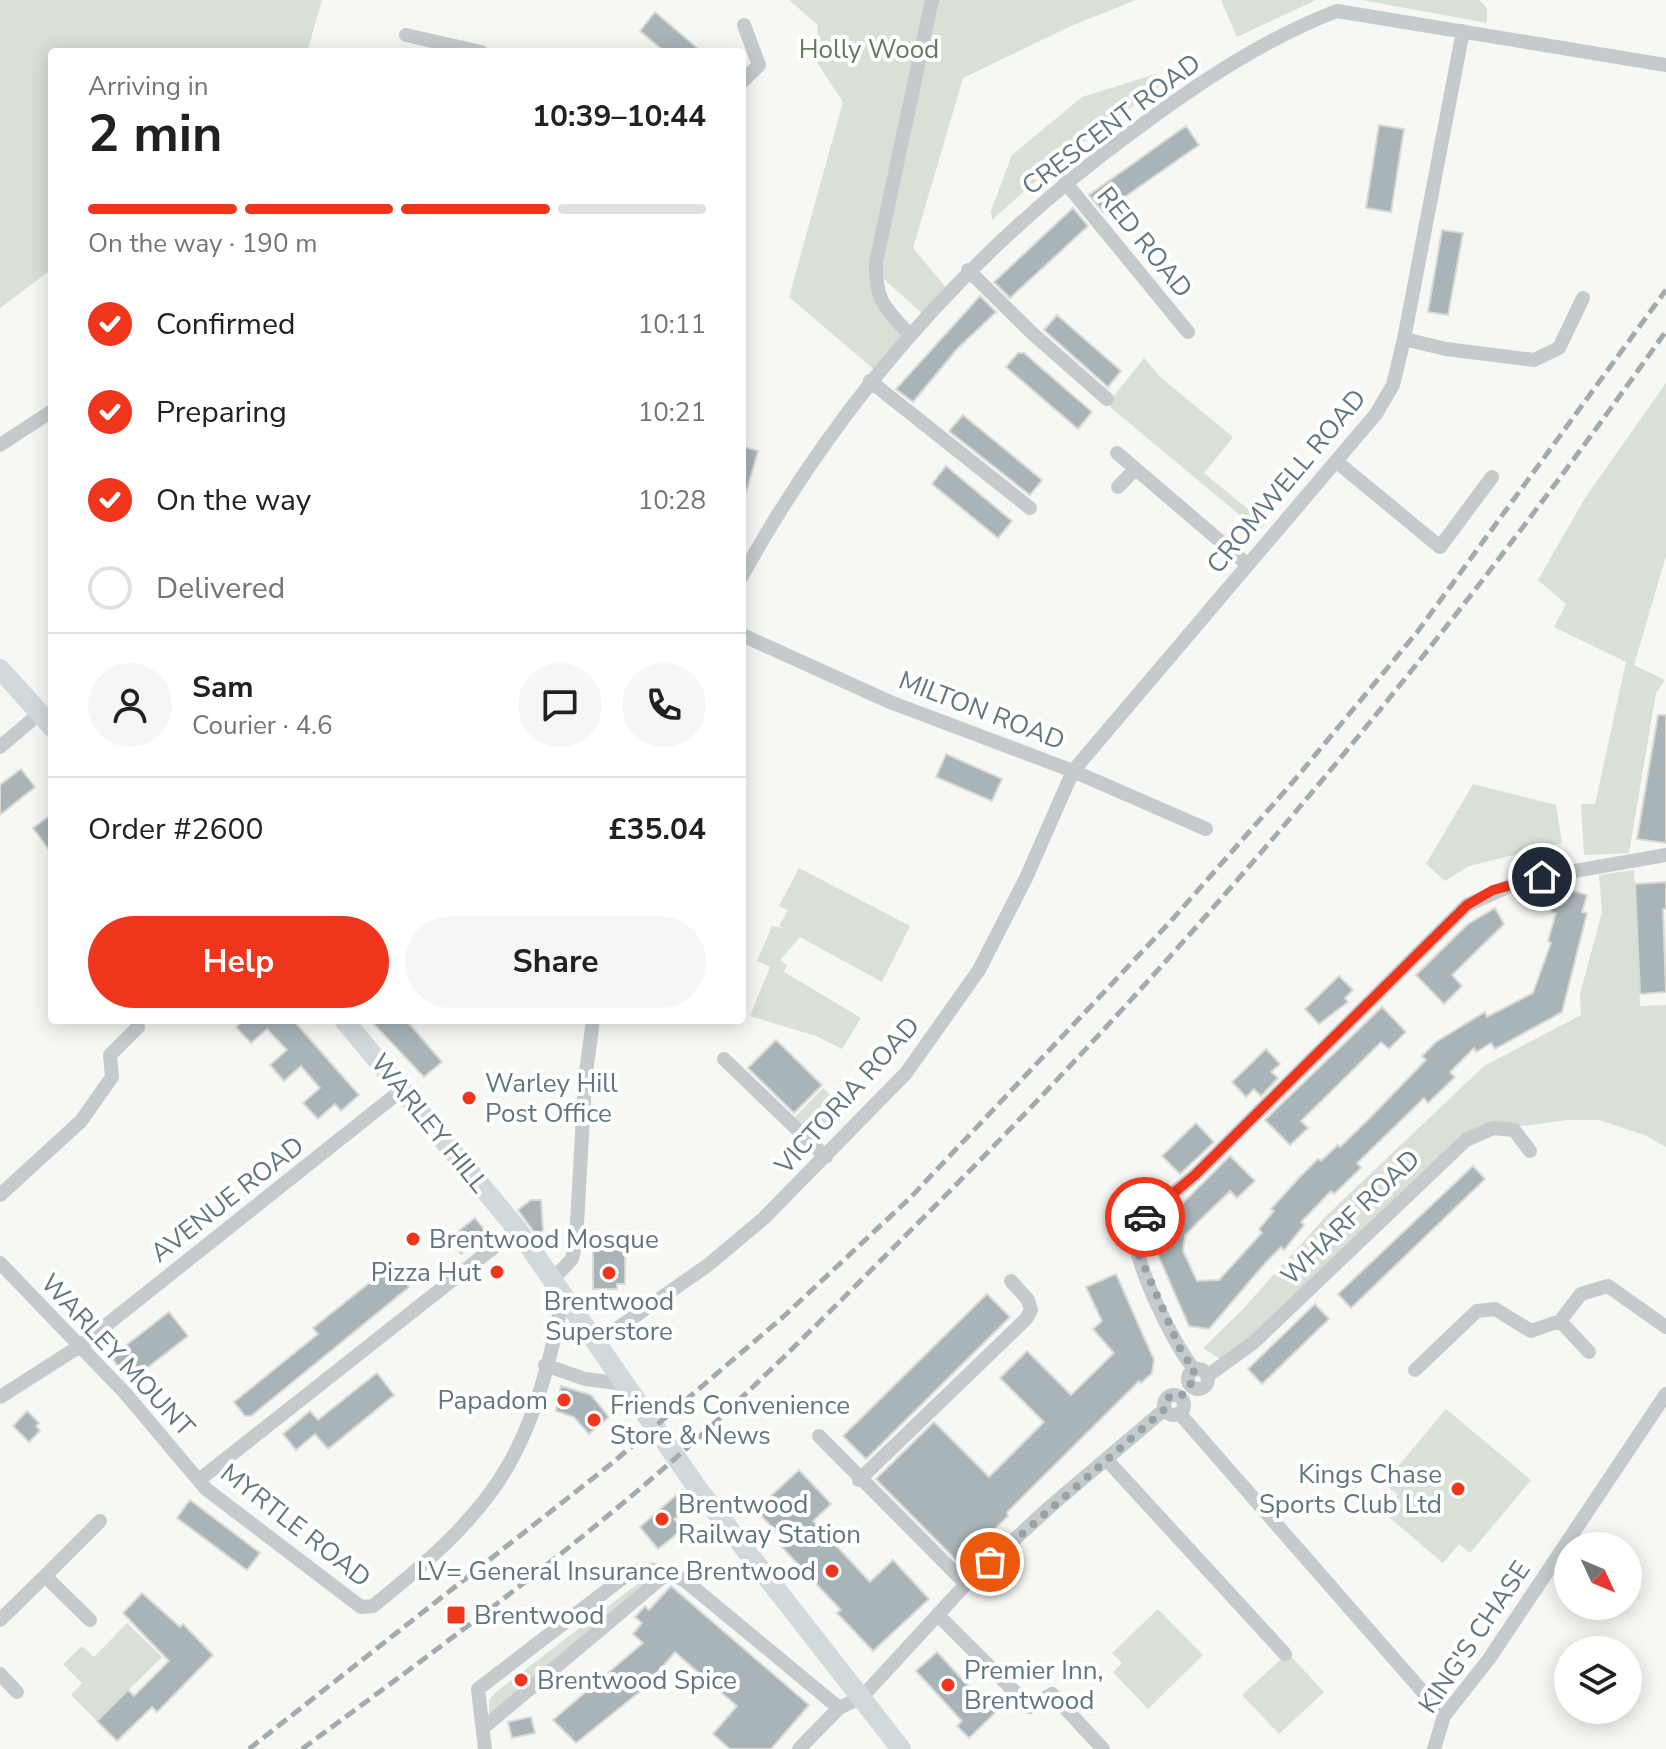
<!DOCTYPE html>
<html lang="en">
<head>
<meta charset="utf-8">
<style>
  :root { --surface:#fff; --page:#f6f6f6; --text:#202124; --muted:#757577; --line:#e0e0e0; --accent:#ef361d }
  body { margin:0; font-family:"Nunito Sans",sans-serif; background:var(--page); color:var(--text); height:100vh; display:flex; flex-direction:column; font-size:30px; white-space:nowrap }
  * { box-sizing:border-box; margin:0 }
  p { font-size:26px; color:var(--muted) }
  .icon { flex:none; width:44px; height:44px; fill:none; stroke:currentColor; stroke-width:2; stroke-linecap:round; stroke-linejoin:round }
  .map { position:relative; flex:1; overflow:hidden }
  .sheet { position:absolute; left:48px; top:48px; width:698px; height:976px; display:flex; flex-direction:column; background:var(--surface); border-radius:8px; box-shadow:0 4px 20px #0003 }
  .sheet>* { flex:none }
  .needle { width:52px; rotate:134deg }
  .tools { position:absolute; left:1554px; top:1532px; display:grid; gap:16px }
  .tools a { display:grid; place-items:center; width:88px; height:88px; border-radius:50%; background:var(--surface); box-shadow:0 4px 20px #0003; font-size:40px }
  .pin { position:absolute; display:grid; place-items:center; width:68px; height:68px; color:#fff; margin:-34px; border:4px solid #fff; border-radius:50%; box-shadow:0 2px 8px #0007 }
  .courier { position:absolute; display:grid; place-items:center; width:80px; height:80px; margin:-40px; border:6px solid #ef361d; border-radius:50%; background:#fff; color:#222; box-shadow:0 2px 10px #0007 }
  .summary em { font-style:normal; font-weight:700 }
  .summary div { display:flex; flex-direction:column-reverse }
  .summary { display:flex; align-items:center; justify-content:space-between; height:136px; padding:0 40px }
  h1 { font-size:52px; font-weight:700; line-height:60px }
  .bar { display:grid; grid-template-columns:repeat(4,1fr); gap:12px 8px; align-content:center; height:96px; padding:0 40px }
  .bar i { height:10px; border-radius:6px; background:var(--line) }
  .bar .current { background:var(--accent) }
  .bar p { grid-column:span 4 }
  .line { display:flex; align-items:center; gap:20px; padding:0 40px; border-top:2px solid var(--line) }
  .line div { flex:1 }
  .round { display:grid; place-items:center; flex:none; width:84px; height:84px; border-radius:42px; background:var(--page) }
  ol { padding:0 40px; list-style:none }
  li { display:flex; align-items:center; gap:24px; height:88px }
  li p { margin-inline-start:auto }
  li .icon { padding:8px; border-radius:50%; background:var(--accent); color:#fff; stroke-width:4 }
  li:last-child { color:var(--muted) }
  li i { width:44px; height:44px; border:4px solid var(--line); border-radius:50% }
  .primary-button { display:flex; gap:16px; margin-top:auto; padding:16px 40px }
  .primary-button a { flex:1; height:92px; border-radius:48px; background:var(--accent); color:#fff; font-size:32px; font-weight:700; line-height:92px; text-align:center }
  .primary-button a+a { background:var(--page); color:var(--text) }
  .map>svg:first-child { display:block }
</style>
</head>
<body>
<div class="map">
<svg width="1666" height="1749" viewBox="0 0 1666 1749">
  <rect width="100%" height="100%" fill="#f7f7f4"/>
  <!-- green -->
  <path fill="#d9e0d5" d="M 0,0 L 322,0 L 307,52 L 52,52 L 52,269 L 0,308 Z
    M 789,0 L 1136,0 L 1071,26 L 963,78 L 913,248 L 949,291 L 925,316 L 877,273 L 881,303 L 909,334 L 877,372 L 789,297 L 843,102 L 814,58 L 818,25 Z
    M 1221,0 L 1316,0 L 1237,37 Z
    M 1362,0 L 1479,0 L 1487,8 L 1487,23 Z
    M 1156,74 L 1164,83 L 1059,160 L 992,220 L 991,211 L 1012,155 L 1082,97 Z
    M 1144,358 L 1160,377 L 1233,437 L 1204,473 L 1265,523 L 1259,531 L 1110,407 L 1114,396 Z
    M 1666,383 L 1666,556 L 1634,665 L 1665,680 L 1656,693 L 1629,853 L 1584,855 L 1581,804 L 1595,804 L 1626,662 L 1554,627 L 1566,604 L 1538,580 L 1585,498 Z
    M 1473,784 L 1556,805 L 1562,843 L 1469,866 L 1445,881 L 1426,864 Z
    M 799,868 L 910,926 L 882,982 L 800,937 L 780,960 L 787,965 L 784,972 L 861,1018 L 842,1049 L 816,1036 L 750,1016 L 770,967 L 757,961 L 772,926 L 783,928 L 779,926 L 788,910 L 779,906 Z
    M 1634,870 L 1640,1006 L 1666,1005 L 1666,1147 L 1647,1136 L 1599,1120 L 1568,1120 L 1477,1132 L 1226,1363 L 1203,1348 L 1243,1309 L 1327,1215 L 1484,1066 L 1581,1015 L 1580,994 L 1602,912 L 1599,875 Z
    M 823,1088 L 844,1108 L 816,1137 L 795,1117 Z
    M 1446,1409 L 1531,1480 L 1470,1553 L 1459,1544 L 1443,1563 L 1383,1512 L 1398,1495 L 1384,1483 Z
    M 645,1578 L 650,1579 L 489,1714 L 489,1700 L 496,1692 Z
    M 1158,1609 L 1203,1655 L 1148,1709 L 1113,1672 L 1122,1663 L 1112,1653 Z
    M 127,1623 L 162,1657 L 97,1721 L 71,1695 L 82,1683 L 63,1664 L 82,1646 L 94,1657 Z
    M 1288,1653 L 1324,1692 L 1279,1734 L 1242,1695 Z"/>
  <!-- building -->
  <path fill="#a8b4b8" stroke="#d9d9d6" stroke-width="2" d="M 655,12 L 702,52 L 665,52 L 640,31 Z
    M 1379,125 L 1404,129 L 1391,212 L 1366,208 Z
    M 1186,126 L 1199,145 L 1103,212 L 1089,195 Z
    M 1073,208 L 1088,226 L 1010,298 L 994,282 Z
    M 1442,230 L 1463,233 L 1448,315 L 1428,312 Z
    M 980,296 L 996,312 L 957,349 L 913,402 L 896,389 Z
    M 1057,315 L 1121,371 L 1108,387 L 1044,330 Z
    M 1018,353 L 1024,353 L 1092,412 L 1078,429 L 1006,367 Z
    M 963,415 L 1042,480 L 1030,495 L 949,431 Z
    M 742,446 L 758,451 L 746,493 L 742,493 Z
    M 946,466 L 1012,521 L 998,538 L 932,484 Z
    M 1658,715 L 1666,715 L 1666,843 L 1637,839 Z
    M 946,754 L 1002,779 L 992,801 L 936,777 Z
    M 21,769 L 35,787 L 0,815 L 0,785 Z
    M 52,814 L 52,854 L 33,828 Z
    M 1666,882 L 1666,909 L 1663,909 L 1666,992 L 1640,994 L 1635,884 Z
    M 1558,887 L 1587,895 L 1582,912 L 1587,913 L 1562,1012 L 1495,1049 L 1491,1043 L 1476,1052 L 1474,1048 L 1450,1072 L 1455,1077 L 1428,1103 L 1424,1098 L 1357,1163 L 1361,1168 L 1334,1194 L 1331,1191 L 1301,1222 L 1304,1225 L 1284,1250 L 1281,1247 L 1266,1262 L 1209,1329 L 1189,1326 L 1152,1241 L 1155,1231 L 1230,1156 L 1255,1181 L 1237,1198 L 1230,1191 L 1198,1222 L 1185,1235 L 1183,1251 L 1197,1281 L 1219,1280 L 1262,1233 L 1259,1229 L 1274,1211 L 1271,1209 L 1298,1179 L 1318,1159 L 1321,1161 L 1338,1145 L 1340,1147 L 1370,1118 L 1426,1060 L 1422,1056 L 1436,1042 L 1485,1012 L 1487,1017 L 1533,993 L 1551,943 L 1548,941 L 1556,913 L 1551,912 Z
    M 1495,908 L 1504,924 L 1452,975 L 1462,986 L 1444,1004 L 1416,975 L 1468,924 Z
    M 1339,976 L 1353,990 L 1345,998 L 1348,1002 L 1319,1024 L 1305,1009 Z
    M 1382,1007 L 1406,1032 L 1389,1049 L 1381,1042 L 1301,1121 L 1308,1128 L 1290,1145 L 1265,1120 Z
    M 244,1020 L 293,1020 L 359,1095 L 341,1111 L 335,1104 L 318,1119 L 303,1103 L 320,1088 L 301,1066 L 284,1081 L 270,1065 L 287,1050 L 267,1029 L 251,1043 L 236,1027 Z
    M 370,1020 L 406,1020 L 442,1062 L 424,1077 Z
    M 776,1040 L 822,1085 L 794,1113 L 748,1068 Z
    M 1266,1049 L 1280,1064 L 1271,1072 L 1278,1078 L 1261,1096 L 1254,1089 L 1246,1097 L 1232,1082 Z
    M 1196,1123 L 1214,1142 L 1180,1174 L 1162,1156 Z
    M 1473,1166 L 1485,1179 L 1351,1308 L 1338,1294 Z
    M 531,1200 L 541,1200 L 543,1230 L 538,1237 L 518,1210 Z
    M 475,1218 L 487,1233 L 461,1254 L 449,1239 Z
    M 593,1244 L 625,1246 L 625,1284 L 617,1284 L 617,1289 L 593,1289 Z
    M 392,1265 L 409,1287 L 251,1416 L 245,1416 L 234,1402 L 318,1334 L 313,1328 Z
    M 1116,1274 L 1154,1360 L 1152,1373 L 1141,1383 L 1139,1381 L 1007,1512 L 1008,1516 L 962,1561 L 957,1561 L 876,1479 L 934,1422 L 989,1477 L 1044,1422 L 1000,1378 L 1027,1351 L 1071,1395 L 1114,1353 L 1093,1329 L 1102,1321 L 1086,1287 Z
    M 987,1294 L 1010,1317 L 866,1459 L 843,1436 Z
    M 1315,1304 L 1329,1319 L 1262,1384 L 1248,1369 Z
    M 169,1312 L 188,1336 L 130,1381 L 111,1357 Z
    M 377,1373 L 394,1395 L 328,1449 L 315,1434 L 296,1450 L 283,1434 L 310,1411 L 318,1420 Z
    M 561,1386 L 591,1395 L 609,1417 L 589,1434 L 574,1417 L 556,1411 Z
    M 27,1411 L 39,1423 L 36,1426 L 40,1431 L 29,1442 L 13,1426 Z
    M 799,1470 L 831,1504 L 813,1521 L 870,1582 L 893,1560 L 929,1599 L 873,1651 L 837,1613 L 841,1610 L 780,1545 L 785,1541 L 756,1510 Z
    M 682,1490 L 693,1504 L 674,1519 L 683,1529 L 658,1549 L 640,1527 Z
    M 190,1500 L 260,1553 L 247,1570 L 177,1518 Z
    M 671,1586 L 809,1705 L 771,1749 L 730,1749 L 713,1734 L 737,1706 L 675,1652 L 643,1689 L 576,1743 L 553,1720 L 643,1643 L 633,1634 L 642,1623 L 635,1617 L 645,1606 L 649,1610 Z
    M 142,1593 L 180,1627 L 183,1624 L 213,1655 L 157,1712 L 152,1707 L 117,1741 L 97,1721 L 128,1690 L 134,1696 L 169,1661 L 123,1613 Z
    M 937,1652 L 984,1703 L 990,1699 L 999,1709 L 969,1738 L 957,1726 L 962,1721 L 916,1671 Z
    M 531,1717 L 535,1733 L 512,1738 L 508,1722 Z"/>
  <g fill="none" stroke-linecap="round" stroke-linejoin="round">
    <!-- street -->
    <path stroke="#c5cacc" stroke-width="14" d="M 406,35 L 481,52
      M 742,82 L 759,65 L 744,25
      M 1065,182 L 1188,332
      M 968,270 L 1032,333 L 1107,399
      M 909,334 C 884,307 875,300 876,262 L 932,0
      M 1404,339 L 1446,349 L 1534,360 L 1559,348 L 1583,298
      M 870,381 L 1030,508
      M 0,445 L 52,411
      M 1117,453 L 1248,565
      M 1337,462 L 1440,547 L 1492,477
      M 1118,487 L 1135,469
      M 742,576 C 841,397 974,247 1139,127 C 1200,82 1266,38 1337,11 L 1666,65
      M 742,635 L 890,702 L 1073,771 L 1206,829
      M 0,747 L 39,714
      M 724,1059 L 826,1157
      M 0,1195 L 81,1121 L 112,1077 L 110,1055 L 138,1027
      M 0,1263 L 125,1393 L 206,1489 L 361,1607 L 373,1606 C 423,1566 478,1520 509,1464 C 537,1415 553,1351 563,1295
      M 552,1280 L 572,1259 L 576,1242 L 585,1080 L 593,1020
      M 1560,1321 L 1589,1352
      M 598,1342 L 708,1265 L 764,1218 L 906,1073 L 979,970 L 1026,878 L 1073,771 L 1376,414 L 1393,385 L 1404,339 L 1463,31
      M 545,1365 L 585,1379 L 626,1384
      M1188 1379a10 10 0 1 1 20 0a10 10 0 1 1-20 0Z
      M 1195,1370 C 1174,1347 1130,1256 1135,1227 L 1141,1220 L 1195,1175 L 1467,905 L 1523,880 L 1666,855
      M 1415,1370 L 1477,1311 L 1495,1309 L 1531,1331 L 1560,1321 L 1581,1294 L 1608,1286 L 1666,1327
      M 1207,1376 L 1253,1343 L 1466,1140 L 1493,1128 L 1514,1130 L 1530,1151
      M1164 1405a10 10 0 1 1 20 0a10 10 0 1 1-20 0Z
      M 0,1397 L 80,1346 L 403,1089
      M 1179,1413 L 1444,1716
      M 819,1436 L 966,1584
      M 1106,1459 L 1285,1654
      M 199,1480 L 517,1229
      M 859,1480 L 1026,1319 L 1031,1310 L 1028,1300 L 1011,1281
      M 45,1576 L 100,1521
      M 939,1616 L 1030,1707 L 1052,1694 L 1103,1749
      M 0,1620 L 45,1576 L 90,1620
      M 0,1674 L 17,1692
      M 483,1728 L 670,1571
      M 485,1749 L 478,1689 L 632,1571 C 656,1568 668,1570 688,1583 L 839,1708
      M 799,1749 L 839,1708 L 862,1697 L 966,1584 L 1052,1505 L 1165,1409
      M 1434,1749 L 1444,1716 L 1489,1659 L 1666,1394"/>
    <!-- secondary -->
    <path stroke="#d2d9dc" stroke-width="20" d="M 0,669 L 52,727
      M 344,1020 L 517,1229 L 698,1489 L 901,1749"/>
    <!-- rail -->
    <path stroke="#a3abb0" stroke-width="5" stroke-dasharray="12 6" stroke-linecap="butt" d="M 249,1749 L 611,1464 L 783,1317 L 911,1197 L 1171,921 L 1292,783 L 1418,631 L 1666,290
      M 302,1749 C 424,1659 549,1568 663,1469 C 753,1391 836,1305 920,1221 C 1195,946 1442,649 1666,331"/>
  </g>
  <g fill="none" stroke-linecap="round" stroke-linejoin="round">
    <!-- done -->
    <path stroke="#95a3a9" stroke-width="8" stroke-dasharray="0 14.4" d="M 990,1562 L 1165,1409 L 1169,1397 L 1180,1397 L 1191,1386 L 1189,1377 L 1195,1370 L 1182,1353 L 1133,1241 L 1135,1227 L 1145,1217"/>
    <!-- route -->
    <path stroke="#ef361d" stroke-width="10" d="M 1145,1217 L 1195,1175 L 1467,905 L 1493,890 L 1542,877"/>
  </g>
  <!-- markers -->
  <g fill="#ef361d" stroke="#fff" stroke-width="3">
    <circle cx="469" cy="1098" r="8"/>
    <circle cx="413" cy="1239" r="8"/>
    <circle cx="497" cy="1272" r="8"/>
    <circle cx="609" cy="1273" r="8"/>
    <circle cx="564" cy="1400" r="8"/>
    <circle cx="594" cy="1420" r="8"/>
    <circle cx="1458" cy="1489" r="8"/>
    <circle cx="662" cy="1519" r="8"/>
    <circle cx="832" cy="1571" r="8"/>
    <rect x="446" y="1605" width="20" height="20" rx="4"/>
    <circle cx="521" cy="1680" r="8"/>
    <circle cx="948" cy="1685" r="8"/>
  </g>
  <g text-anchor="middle" stroke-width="8" stroke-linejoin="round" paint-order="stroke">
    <!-- park labels -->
    <g font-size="26" fill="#677960" stroke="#fff">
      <text x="869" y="58">Holly Wood</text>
    </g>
    <!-- street labels -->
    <g font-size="26" fill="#607681" stroke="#fff">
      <text transform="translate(1111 124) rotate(-37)" y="9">CRESCENT ROAD</text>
      <text transform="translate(1145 242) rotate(51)" y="9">RED ROAD</text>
      <text transform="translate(1286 481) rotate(-50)" y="9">CROMWELL ROAD</text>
      <text transform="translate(982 710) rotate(21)" y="9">MILTON ROAD</text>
      <text transform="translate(847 1095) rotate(-48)" y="9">VICTORIA ROAD</text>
      <text transform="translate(430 1123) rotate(51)" y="9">WARLEY HILL</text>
      <text transform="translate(227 1199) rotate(-38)" y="9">AVENUE ROAD</text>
      <text transform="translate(1350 1217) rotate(-44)" y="9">WHARF ROAD</text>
      <text transform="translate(118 1355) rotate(47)" y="9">WARLEY MOUNT</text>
      <text transform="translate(296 1525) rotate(38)" y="9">MYRTLE ROAD</text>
      <text transform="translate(1474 1637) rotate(-56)" y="9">KING'S CHASE</text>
    </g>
    <!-- poi labels -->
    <g font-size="26" fill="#607681" stroke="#fff" text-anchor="start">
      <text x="485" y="1092">Warley Hill<tspan x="485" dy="30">Post Office</tspan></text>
      <text x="429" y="1248">Brentwood Mosque</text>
      <text x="481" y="1281" text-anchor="end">Pizza Hut</text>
      <text x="609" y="1310" text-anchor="middle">Brentwood<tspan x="609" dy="30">Superstore</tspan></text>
      <text x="548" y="1409" text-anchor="end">Papadom</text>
      <text x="610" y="1414">Friends Convenience<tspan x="610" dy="30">Store &amp; News</tspan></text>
      <text x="1442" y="1483" text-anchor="end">Kings Chase<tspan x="1442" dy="30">Sports Club Ltd</tspan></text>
      <text x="678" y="1513">Brentwood<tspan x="678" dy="30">Railway Station</tspan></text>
      <text x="816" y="1580" text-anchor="end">LV= General Insurance Brentwood</text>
      <text x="474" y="1624">Brentwood</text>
      <text x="964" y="1679">Premier Inn,<tspan x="964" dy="30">Brentwood</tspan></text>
      <text x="537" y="1689">Brentwood Spice</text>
    </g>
  </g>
</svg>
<div class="tools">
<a><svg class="needle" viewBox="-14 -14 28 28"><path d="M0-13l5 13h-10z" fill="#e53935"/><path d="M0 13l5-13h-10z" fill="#757577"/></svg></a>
<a><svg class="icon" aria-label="layers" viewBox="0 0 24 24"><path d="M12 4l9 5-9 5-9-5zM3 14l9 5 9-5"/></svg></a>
</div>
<div class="pin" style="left:990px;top:1562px;background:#ea580c"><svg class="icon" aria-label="bag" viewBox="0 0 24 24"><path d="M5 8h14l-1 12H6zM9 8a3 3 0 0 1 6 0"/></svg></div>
<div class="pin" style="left:1542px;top:877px;background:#1f2937"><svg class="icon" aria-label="home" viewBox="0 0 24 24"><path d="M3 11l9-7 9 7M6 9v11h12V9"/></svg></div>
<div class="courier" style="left:1145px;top:1217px"><svg class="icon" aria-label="car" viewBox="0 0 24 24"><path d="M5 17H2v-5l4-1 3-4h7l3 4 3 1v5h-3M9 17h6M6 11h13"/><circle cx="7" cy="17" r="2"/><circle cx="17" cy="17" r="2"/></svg></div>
<section class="sheet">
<div class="summary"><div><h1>2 min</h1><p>Arriving in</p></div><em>10:39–10:44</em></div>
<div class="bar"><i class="current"></i><i class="current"></i><i class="current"></i><i></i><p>On the way · 190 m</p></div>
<ol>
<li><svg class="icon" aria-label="check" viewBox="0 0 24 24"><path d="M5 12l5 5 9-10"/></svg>Confirmed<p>10:11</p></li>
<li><svg class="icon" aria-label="check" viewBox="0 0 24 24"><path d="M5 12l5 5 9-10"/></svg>Preparing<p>10:21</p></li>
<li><svg class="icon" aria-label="check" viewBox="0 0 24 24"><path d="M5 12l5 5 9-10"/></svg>On the way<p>10:28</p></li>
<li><i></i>Delivered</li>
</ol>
<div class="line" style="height:144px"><a class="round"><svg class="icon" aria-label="person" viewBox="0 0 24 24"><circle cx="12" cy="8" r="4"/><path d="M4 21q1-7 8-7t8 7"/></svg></a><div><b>Sam</b><p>Courier · 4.6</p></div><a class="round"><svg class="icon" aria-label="chat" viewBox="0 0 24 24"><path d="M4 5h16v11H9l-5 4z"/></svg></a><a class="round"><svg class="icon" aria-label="phone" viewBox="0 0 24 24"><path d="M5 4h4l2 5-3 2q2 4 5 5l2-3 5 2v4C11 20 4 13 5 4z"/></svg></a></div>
<div class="line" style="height:104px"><div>Order #2600</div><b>£35.04</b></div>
<div class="primary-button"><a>Help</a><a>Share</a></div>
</section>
</div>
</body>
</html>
